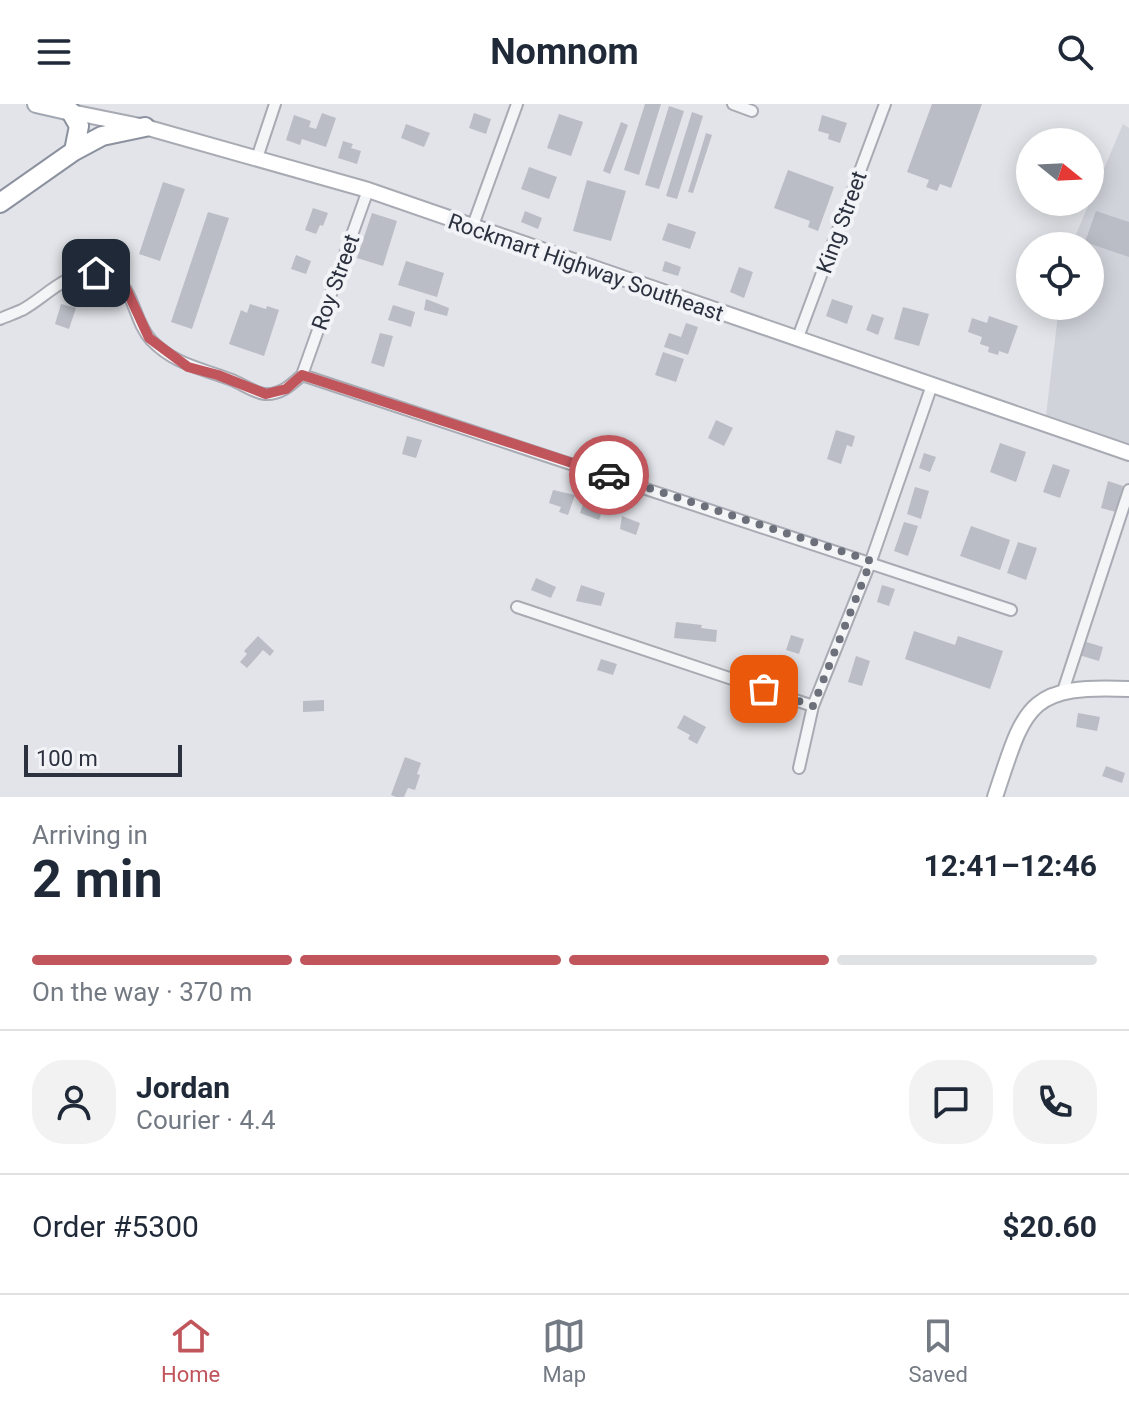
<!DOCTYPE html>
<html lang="en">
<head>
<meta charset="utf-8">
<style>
  :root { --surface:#fff; --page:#f2f2f3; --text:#1f2937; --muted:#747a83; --line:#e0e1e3; --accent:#c0555c }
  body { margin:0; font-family:Roboto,sans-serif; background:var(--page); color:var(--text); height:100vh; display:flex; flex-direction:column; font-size:30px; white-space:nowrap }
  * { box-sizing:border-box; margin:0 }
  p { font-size:26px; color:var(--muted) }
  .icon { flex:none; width:44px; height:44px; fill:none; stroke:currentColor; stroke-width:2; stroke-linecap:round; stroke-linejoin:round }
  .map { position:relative; height:693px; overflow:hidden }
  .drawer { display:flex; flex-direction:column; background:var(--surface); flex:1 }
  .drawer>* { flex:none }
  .needle { width:52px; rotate:108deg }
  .controls { position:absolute; left:1016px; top:24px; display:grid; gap:16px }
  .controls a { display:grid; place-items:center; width:88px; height:88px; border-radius:50%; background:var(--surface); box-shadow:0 4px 20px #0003; font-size:40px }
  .scale { position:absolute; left:24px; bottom:20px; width:158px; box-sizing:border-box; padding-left:8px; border:4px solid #2c313f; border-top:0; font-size:22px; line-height:28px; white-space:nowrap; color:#2c313f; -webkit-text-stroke:6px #f1f3f6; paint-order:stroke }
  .pin { position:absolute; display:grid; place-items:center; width:68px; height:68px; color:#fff; margin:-34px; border-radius:16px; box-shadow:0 4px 12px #0006 }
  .courier { position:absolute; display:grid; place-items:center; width:80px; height:80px; margin:-40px; border:6px solid #c0555c; border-radius:50%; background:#fff; color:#222; box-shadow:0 2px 10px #0007 }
  .headline em { font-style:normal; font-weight:700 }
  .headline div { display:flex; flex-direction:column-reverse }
  .headline { display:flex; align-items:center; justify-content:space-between; height:136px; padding:0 32px }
  h1 { font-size:52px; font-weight:700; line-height:60px }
  .bar { display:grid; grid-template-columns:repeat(4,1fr); gap:12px 8px; align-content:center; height:96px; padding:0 32px }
  .bar i { height:10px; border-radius:6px; background:var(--line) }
  .bar .active { background:var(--accent) }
  .bar p { grid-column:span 4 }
  .line { display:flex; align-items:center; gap:20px; padding:0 32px; border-top:2px solid var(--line) }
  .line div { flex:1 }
  .round { display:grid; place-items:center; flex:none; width:84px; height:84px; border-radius:32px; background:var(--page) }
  header { display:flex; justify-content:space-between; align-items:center; height:104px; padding:0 32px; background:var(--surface); font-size:36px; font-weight:700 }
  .tab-bar { display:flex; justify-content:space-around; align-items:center; height:112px; border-top:2px solid var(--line); background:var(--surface); font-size:22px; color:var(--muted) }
  .tab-bar a { display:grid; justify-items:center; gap:4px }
  .tab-bar .active { color:var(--accent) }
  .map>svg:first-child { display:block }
</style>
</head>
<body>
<header><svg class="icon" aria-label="menu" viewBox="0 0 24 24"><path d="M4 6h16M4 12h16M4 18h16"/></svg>Nomnom<svg class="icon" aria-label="search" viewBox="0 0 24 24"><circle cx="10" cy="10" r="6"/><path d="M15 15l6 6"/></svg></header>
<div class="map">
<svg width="1129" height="693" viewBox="0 0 1129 693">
  <rect width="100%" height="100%" fill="#e2e4e9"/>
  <!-- built -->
  <path fill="#d0d3da" d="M 1123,20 L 1129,24 L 1129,349 L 1045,320 L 1059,202 L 1090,202 L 1090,142 L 1071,142 Z"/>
  <!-- building -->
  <path fill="#babdc5" d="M 645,0 L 661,0 L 639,71 L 624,66 Z
    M 932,0 L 982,0 L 951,84 L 940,80 L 937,87 L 926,83 L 929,76 L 907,68 Z
    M 669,2 L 684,7 L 659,85 L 645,81 Z
    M 692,8 L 703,12 L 677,95 L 666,92 Z
    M 322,9 L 336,14 L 326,43 L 302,35 L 300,41 L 286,36 L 294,11 L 311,17 L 309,23 L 316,25 Z
    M 474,9 L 491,15 L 486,30 L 469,24 Z
    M 559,10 L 583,18 L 571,52 L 547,44 Z
    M 822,11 L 847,19 L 840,39 L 828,35 L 829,30 L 818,27 Z
    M 621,18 L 628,21 L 610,70 L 603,67 Z
    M 406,20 L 430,29 L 424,43 L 401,34 Z
    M 706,29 L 712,31 L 693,89 L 688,88 Z
    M 343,37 L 353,40 L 351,44 L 361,47 L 357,60 L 338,54 Z
    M 529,63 L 557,73 L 549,95 L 521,85 Z
    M 788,66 L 834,83 L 818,127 L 808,123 L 810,117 L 774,104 Z
    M 587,76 L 626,87 L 611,137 L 573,127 Z
    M 163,78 L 185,85 L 160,157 L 139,150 Z
    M 313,104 L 328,109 L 323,122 L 320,121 L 316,130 L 305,126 Z
    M 525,107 L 542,114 L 538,125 L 521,118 Z
    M 1096,107 L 1129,118 L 1129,153 L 1085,138 Z
    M 208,108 L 229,114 L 192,225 L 171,218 Z
    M 372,109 L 397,117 L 383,162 L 357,154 Z
    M 668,119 L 696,128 L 690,145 L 662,136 Z
    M 296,151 L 311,157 L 306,170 L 291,165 Z
    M 406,157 L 444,169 L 437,193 L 398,181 Z
    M 665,157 L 681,163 L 678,172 L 662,167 Z
    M 739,163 L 753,168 L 744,194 L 730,188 Z
    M 426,195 L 449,204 L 447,212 L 424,206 Z
    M 832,195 L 853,202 L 847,220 L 826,212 Z
    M 61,200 L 76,204 L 69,225 L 55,220 Z
    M 250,200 L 266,205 L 267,202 L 279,206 L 264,252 L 229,240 L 241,206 L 247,209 Z
    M 393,201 L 415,208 L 411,223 L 388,216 Z
    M 903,203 L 929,210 L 919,242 L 894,235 Z
    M 872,210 L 884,214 L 878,231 L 866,226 Z
    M 989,212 L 1018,222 L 1008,250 L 999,247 L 998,251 L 988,248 L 989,243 L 980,240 L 982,233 L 968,228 L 972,214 L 987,219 Z
    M 686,219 L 698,223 L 688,251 L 664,243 L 669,229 L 681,233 Z
    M 380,229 L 393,232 L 384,263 L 371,259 Z
    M 663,248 L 684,255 L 676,278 L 655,271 Z
    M 716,316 L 733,324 L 724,342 L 708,334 Z
    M 836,326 L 855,332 L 852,343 L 847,341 L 841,360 L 827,355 Z
    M 407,332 L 422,336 L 416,354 L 402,350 Z
    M 1000,339 L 1026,348 L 1016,378 L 990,368 Z
    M 924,349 L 936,353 L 930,368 L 919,364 Z
    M 1053,360 L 1070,366 L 1060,394 L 1043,388 Z
    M 1108,377 L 1123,382 L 1116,408 L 1101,404 Z
    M 915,383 L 929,387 L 921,415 L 907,410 Z
    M 553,386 L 575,391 L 568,411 L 559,408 L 561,403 L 549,399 Z
    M 584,397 L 603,404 L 599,416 L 580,409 Z
    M 622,412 L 640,419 L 636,431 L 620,425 Z
    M 904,418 L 918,422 L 908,452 L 894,447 Z
    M 971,422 L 1010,436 L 1000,466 L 960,452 Z
    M 1018,438 L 1037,444 L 1026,476 L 1007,469 Z
    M 536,474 L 556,483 L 551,494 L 531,486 Z
    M 581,481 L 605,489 L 601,502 L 576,497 Z
    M 882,481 L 895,485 L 889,502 L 877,498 Z
    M 676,518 L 702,521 L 701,524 L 717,526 L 716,538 L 674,534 Z
    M 914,527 L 955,541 L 958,532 L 1003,547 L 990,585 L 905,555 Z
    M 791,531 L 804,535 L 799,550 L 786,546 Z
    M 258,532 L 274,547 L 270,552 L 263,546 L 247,564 L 240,558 L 247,550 L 244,547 Z
    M 1083,537 L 1103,543 L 1099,557 L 1079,551 Z
    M 856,552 L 870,557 L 862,582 L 848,578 Z
    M 601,555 L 617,560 L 613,571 L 597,566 Z
    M 324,596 L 324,607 L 303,608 L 303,597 Z
    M 1078,609 L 1100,613 L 1097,627 L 1076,623 Z
    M 684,611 L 706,623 L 697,640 L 688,635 L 690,631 L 677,624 Z
    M 405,653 L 421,659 L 417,670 L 420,671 L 415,686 L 408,684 L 404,693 L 396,693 L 391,691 Z
    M 1106,662 L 1125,669 L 1122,679 L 1102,672 Z"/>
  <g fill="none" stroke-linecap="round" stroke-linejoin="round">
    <defs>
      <path id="street" d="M 733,0 L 752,7
        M 257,54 L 275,0
        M 472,124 L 517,0
        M 0,215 C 7,212 15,209 22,206 C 46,193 66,167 97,169 C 136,172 130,213 151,236 C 175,261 201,264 232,276 C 242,280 255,289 265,290 C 281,291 292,280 302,271 L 368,86
        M 797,236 L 885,0
        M 302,271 L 1011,506
        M 517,503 L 813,602
        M 1063,587 L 1129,386
        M 799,664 L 813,602 L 871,457 L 932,281"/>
      <path id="secondary" d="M 71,8 L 145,23 L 368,86 L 1129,349
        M 995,693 C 1025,603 1026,580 1129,585"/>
      <path id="primary" d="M 36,0 L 71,8"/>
      <path id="highway" d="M 71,8 L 79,22 L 74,47
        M 0,99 L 74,47 L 102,32 L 145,23"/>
    </defs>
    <!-- street casing -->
    <use href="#street" stroke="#a8abb3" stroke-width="14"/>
    <!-- secondary casing -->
    <use href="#secondary" stroke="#a8abb3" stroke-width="18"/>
    <!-- primary casing -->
    <use href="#primary" stroke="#a2a8b3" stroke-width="20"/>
    <!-- highway casing -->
    <use href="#highway" stroke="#8b919e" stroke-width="22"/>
    <!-- street -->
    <use href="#street" stroke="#f4f5f7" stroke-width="10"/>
    <!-- secondary -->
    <use href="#secondary" stroke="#fff" stroke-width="14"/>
    <!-- primary -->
    <use href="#primary" stroke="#fff" stroke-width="16"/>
    <!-- highway -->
    <use href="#highway" stroke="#fff" stroke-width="18"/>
  </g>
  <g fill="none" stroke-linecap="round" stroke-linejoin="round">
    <!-- done -->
    <path stroke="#6c707a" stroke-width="8" stroke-dasharray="0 14.4" d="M 609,371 L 871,457 L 813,602 L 764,585"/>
    <!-- route -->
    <path stroke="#c0555c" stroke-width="10" d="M 96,169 L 123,178 L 149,234 L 188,263 L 218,271 L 266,290 L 286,285 L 302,271 L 609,371"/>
  </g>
  <g text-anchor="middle" stroke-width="8" stroke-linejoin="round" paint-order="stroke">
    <!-- street labels -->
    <g font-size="22" fill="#2c313f" stroke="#f1f3f6">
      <text transform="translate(841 118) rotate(-70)" y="8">King Street</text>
      <text transform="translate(586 163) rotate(19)" y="8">Rockmart Highway Southeast</text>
      <text transform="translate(335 178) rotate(-70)" y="8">Roy Street</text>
    </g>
  </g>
</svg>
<div class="controls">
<a><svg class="needle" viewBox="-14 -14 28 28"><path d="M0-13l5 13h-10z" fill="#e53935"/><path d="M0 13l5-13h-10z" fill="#747a83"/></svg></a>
<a><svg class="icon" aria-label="locate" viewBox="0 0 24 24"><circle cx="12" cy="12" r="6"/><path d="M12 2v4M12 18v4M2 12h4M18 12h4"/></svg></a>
</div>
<div class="scale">100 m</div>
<div class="pin" style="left:764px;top:585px;background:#ea580c"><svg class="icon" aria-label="bag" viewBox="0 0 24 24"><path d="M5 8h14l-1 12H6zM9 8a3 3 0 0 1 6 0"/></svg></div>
<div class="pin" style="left:96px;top:169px;background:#1f2937"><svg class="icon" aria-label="home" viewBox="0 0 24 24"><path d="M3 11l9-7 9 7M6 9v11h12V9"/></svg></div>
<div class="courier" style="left:609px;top:371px"><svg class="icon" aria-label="car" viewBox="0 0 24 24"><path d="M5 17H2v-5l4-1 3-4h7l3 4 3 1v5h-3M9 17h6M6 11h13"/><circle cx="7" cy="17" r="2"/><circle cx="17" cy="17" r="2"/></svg></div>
</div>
<section class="drawer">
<div class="headline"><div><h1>2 min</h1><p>Arriving in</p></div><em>12:41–12:46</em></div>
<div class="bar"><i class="active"></i><i class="active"></i><i class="active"></i><i></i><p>On the way · 370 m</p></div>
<div class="line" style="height:144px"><a class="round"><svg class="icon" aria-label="person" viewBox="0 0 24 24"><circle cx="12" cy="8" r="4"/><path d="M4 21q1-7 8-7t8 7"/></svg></a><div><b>Jordan</b><p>Courier · 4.4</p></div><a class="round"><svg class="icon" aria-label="chat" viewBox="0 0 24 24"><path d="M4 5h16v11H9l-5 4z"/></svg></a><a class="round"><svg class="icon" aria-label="phone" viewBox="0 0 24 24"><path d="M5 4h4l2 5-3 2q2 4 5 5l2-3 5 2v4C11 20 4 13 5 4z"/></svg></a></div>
<div class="line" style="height:104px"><div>Order #5300</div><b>$20.60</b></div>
</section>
<nav class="tab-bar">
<a class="active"><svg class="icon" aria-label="home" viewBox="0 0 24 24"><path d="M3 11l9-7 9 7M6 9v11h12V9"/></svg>Home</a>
<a><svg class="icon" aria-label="map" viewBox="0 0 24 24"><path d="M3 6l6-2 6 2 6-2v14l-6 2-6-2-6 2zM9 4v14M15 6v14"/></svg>Map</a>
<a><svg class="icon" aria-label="saved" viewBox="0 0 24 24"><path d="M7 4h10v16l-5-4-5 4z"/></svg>Saved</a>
</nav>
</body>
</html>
